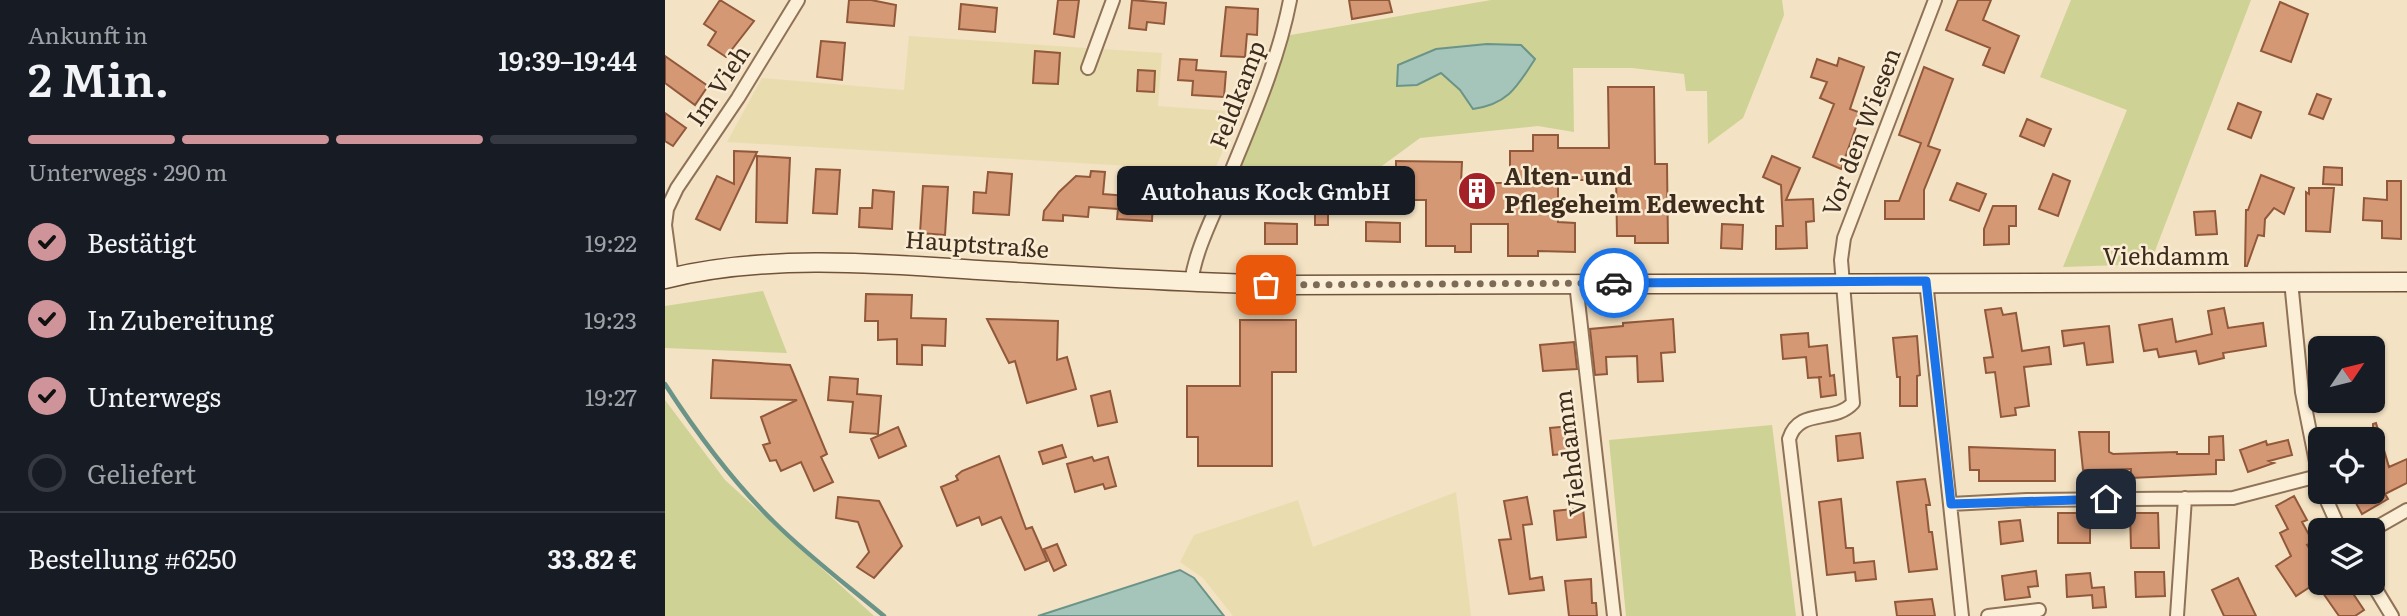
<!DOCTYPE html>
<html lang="de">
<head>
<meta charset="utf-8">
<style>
  :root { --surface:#171b24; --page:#242831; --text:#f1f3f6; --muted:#9ea1a6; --line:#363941; --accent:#ce9499 }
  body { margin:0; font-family:Literata,serif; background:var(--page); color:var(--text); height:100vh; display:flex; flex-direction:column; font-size:26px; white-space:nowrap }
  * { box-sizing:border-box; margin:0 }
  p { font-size:23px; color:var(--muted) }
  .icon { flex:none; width:38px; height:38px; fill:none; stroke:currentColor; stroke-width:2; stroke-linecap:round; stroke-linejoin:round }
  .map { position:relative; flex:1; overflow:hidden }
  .side { display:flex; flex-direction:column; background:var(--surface); width:665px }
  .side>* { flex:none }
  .needle { width:46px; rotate:55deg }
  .fabs { position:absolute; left:1643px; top:336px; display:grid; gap:14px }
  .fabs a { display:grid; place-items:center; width:77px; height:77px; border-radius:10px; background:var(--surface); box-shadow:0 2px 5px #0004; font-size:35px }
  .pin { position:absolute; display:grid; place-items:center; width:60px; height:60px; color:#fff; margin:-30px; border-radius:14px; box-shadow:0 4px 10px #0006 }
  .courier { position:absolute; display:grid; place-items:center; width:70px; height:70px; margin:-35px; border:5px solid #1a73e8; border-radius:50%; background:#fff; color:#222; box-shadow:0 2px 9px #0007 }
  .bubble { position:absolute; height:49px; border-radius:10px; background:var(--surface); box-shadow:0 2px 5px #0004; font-size:23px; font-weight:600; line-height:49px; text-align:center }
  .overview em { font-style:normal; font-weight:600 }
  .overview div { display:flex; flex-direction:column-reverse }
  .overview { display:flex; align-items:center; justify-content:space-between; height:119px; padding:0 28px }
  h1 { font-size:46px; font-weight:600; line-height:52px }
  .bar { display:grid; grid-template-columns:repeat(4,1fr); gap:10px 7px; align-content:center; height:84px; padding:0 28px }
  .bar i { height:9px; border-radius:5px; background:var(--line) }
  .bar .selected { background:var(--accent) }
  .bar p { grid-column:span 4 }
  .line { display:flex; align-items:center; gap:18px; padding:0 28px; border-top:2px solid var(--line) }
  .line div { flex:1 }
  ol { padding:0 28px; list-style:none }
  li { display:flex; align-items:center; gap:21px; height:77px }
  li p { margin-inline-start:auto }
  li .icon { padding:7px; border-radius:50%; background:var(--accent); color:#111; stroke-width:4 }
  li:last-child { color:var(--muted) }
  li i { width:38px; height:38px; border:4px solid var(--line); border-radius:50% }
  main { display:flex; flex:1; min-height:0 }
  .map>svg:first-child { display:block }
</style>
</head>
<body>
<main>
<section class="side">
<div class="overview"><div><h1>2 Min.</h1><p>Ankunft in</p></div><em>19:39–19:44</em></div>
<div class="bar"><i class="selected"></i><i class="selected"></i><i class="selected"></i><i></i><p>Unterwegs · 290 m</p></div>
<ol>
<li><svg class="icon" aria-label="check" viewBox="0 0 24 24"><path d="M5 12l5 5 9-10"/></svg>Bestätigt<p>19:22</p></li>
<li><svg class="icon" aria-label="check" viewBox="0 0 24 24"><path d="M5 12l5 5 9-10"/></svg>In Zubereitung<p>19:23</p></li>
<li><svg class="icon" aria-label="check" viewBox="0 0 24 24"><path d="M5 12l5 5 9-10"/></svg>Unterwegs<p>19:27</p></li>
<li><i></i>Geliefert</li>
</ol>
<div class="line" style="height:91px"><div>Bestellung #6250</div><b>33.82 €</b></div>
</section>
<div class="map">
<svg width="1742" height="616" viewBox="0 0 1742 616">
  <rect width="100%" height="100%" fill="#f3e2c3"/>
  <!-- farmland -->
  <path fill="#e9ddaf" d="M 244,36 L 497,53 L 493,106 L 575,112 L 549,171 L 62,142 L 97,78 L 239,90 Z
    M 791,492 L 806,616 L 568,616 L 538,578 L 515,562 L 529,535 L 633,500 L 648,547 Z"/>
  <!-- green -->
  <path fill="#ced295" d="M 826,0 L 1117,0 L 1119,15 L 1078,118 L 1043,144 L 1042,91 L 1021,91 L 1019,74 L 967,68 L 908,68 L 909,132 L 873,126 L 755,138 L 710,171 L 574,172 L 605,93 L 620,36 Z
    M 1406,0 L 1586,0 L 1485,264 L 1398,267 L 1462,110 L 1375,77 Z
    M 98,291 L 122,353 L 0,348 L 0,306 Z
    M 0,400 L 60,480 L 209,616 L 0,616 Z
    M 1107,425 L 1131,616 L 961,616 L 944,440 Z"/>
  <!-- water -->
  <path fill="#a5c5ba" stroke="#6b9488" stroke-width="2" d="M 822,44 L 856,45 L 870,59 C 852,87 843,104 808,109 L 795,90 L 776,73 L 752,85 L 732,86 L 733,65 L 771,49 Z
    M 515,570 L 529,578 L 559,616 L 373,616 Z"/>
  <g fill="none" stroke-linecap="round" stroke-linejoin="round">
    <!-- stream -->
    <path stroke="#6b9488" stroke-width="4.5" d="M 0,384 C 31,432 68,482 109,522 C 143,556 182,585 219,616"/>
  </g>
  <!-- building -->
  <path fill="#d49875" stroke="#91583a" stroke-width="2" d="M 55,0 L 89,21 L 61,57 L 43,45 L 51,32 L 39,24 Z
    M 184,0 L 206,0 L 231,5 L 229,26 L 182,22 Z
    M 393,0 L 414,0 L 409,37 L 389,34 Z
    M 467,0 L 501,3 L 499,24 L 482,22 L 481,30 L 464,28 Z
    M 684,0 L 724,0 L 727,12 L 687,19 Z
    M 1293,0 L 1326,0 L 1318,20 L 1354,36 L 1339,73 L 1318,65 L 1325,48 L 1281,30 Z
    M 1615,2 L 1643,14 L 1626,62 L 1596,51 Z
    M 296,4 L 332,8 L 330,32 L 294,29 Z
    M 561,7 L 593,9 L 592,35 L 582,34 L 580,57 L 556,56 Z
    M 156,41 L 180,43 L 177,80 L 152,77 Z
    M 370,51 L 395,53 L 393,84 L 368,83 Z
    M 0,56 L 43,86 L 30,105 L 0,83 Z
    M 1174,58 L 1199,67 L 1185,109 L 1196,113 L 1176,169 L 1148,157 L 1169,104 L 1155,98 L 1162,82 L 1146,77 L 1152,59 L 1172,66 Z
    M 515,59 L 532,60 L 531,70 L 561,72 L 559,97 L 527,95 L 528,81 L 513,80 Z
    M 1259,67 L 1288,79 L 1263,146 L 1275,150 L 1259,190 L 1259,219 L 1220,219 L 1220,201 L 1234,201 L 1256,143 L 1234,135 Z
    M 473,70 L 490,71 L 489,92 L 472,91 Z
    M 943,87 L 989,87 L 990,164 L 1002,164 L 1003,243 L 970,243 L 970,236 L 952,236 L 951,174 L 927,174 L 927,180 L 893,180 L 893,222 L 910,223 L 910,252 L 873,251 L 873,256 L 843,256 L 843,224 L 806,224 L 806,252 L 790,252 L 790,246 L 761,246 L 761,200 L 731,200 L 731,161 L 797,162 L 796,183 L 845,183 L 845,151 L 868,151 L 868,135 L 893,135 L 893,148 L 944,148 Z
    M 1652,94 L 1666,99 L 1658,119 L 1644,114 Z
    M 1573,103 L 1596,112 L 1586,138 L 1563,129 Z
    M 0,113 L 21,128 L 8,146 L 0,141 Z
    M 1362,119 L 1386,129 L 1379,146 L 1355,136 Z
    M 69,151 L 92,152 L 55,230 L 31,219 L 52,176 L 69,184 Z
    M 92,156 L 125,158 L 122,223 L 91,222 Z
    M 1107,156 L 1135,168 L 1121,200 L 1148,199 L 1149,221 L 1141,222 L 1142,248 L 1111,249 L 1111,226 L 1118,226 L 1116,185 L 1098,177 Z
    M 1659,167 L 1677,168 L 1677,185 L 1658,184 Z
    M 151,169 L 175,170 L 172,214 L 148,213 Z
    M 426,171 L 440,172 L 438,194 L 476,197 L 478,179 L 497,180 L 496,200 L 488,199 L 487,221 L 452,219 L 453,209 L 424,207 L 423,217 L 398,215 L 398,221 L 378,220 L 379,211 L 394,192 L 411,176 L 425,177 Z
    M 323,172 L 347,174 L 344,215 L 308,213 L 309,192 L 321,193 Z
    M 1388,174 L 1405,181 L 1393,216 L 1374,209 Z
    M 1596,175 L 1629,188 L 1619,214 L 1609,208 L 1600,219 L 1599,236 L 1593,235 L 1582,266 L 1580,266 L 1581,210 L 1583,210 Z
    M 1722,181 L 1736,181 L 1736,239 L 1717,238 L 1717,221 L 1698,220 L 1699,198 L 1722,200 Z
    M 1292,183 L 1321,194 L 1314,211 L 1285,200 Z
    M 258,186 L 283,187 L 280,235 L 255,233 Z
    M 1644,188 L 1669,188 L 1665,232 L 1641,231 L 1641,192 L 1644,194 Z
    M 208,190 L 229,192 L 227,229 L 194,227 L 195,208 L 207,208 Z
    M 650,205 L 663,205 L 663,225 L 650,225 Z
    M 1328,206 L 1351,206 L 1351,226 L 1344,226 L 1344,244 L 1319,245 L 1319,229 Z
    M 1550,211 L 1552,234 L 1531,235 L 1529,212 Z
    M 701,222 L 735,223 L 735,242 L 701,241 Z
    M 600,223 L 632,224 L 632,244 L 600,244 Z
    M 1057,224 L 1078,225 L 1077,249 L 1056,248 Z
    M 201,294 L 247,295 L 246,318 L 281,319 L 280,346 L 257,345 L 257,365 L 232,364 L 232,339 L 213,340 L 213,321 L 200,321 Z
    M 1336,308 L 1338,315 L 1351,313 L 1357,351 L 1384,347 L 1386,364 L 1359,367 L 1364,406 L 1350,408 L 1351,415 L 1336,417 L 1330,372 L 1321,373 L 1319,358 L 1328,357 L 1320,310 Z
    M 1559,308 L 1563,328 L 1598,323 L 1601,346 L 1558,353 L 1559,358 L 1534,364 L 1531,351 L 1494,357 L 1492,349 L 1479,351 L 1474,325 L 1507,319 L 1511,342 L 1547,334 L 1543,311 Z
    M 322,319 L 393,321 L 392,360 L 402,357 L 411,389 L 362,403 L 350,361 L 344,363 Z
    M 1008,319 L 1010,352 L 996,353 L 998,381 L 973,382 L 972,356 L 941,357 L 942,374 L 930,375 L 925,329 L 958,326 L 958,323 Z
    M 575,320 L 631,320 L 631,372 L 607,372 L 607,466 L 533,466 L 533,437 L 522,437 L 522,386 L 575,386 Z
    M 1444,326 L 1448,362 L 1422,365 L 1419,343 L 1399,346 L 1397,331 Z
    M 1143,333 L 1144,347 L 1162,345 L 1165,376 L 1169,375 L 1171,395 L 1156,397 L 1154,377 L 1157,377 L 1143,378 L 1141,357 L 1118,359 L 1116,335 Z
    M 1252,336 L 1255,375 L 1252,376 L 1252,406 L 1235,406 L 1235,377 L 1232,377 L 1228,338 Z
    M 909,342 L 912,369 L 878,371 L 875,345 Z
    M 48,360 L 125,365 L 162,454 L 156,457 L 168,482 L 149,491 L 136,462 L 116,471 L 111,460 L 105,461 L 98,445 L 105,443 L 96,417 L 132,400 L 46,398 Z
    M 165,377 L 193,379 L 192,394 L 216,396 L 213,434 L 185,432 L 188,402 L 163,400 Z
    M 445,391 L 452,422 L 433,426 L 426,396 Z
    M 1711,423 L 1724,467 L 1742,459 L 1742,483 L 1720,494 L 1723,499 L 1697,514 L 1685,492 L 1708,492 L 1708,424 Z
    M 906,426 L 909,453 L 888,455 L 885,428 Z
    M 233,427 L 241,446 L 214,458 L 206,439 Z
    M 1414,432 L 1444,432 L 1444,452 L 1448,454 L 1512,452 L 1512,454 L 1544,454 L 1544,437 L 1558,436 L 1559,460 L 1551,460 L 1551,474 L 1466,478 L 1466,469 L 1418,470 Z
    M 1195,433 L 1198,458 L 1173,461 L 1171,436 Z
    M 1623,440 L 1627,455 L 1604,461 L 1609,463 L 1583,472 L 1575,450 L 1601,441 L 1602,445 Z
    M 397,445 L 401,457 L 378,464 L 374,452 Z
    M 1304,447 L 1390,450 L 1390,481 L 1314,481 L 1314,470 L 1305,470 Z
    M 334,456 L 361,529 L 367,527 L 382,561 L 360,570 L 336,517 L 317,525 L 314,517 L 292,526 L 276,487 L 293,480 L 291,476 L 297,471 Z
    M 427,457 L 429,461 L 443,457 L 451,486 L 440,489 L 438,484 L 410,492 L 402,464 Z
    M 1260,479 L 1265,505 L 1261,505 L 1264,532 L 1267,532 L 1272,569 L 1244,572 L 1232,482 Z
    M 1629,496 L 1642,520 L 1637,522 L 1648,542 L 1642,545 L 1656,566 L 1656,580 L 1651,583 L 1681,583 L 1699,610 L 1690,616 L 1674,616 L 1651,583 L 1631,596 L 1611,566 L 1626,556 L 1615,533 L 1623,529 L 1611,506 Z
    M 173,497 L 214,501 L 237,546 L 209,578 L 192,567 L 204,552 L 193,522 L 171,518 Z
    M 862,497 L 867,524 L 858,525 L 865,579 L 877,577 L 879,590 L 844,594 L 834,540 L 846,539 L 839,501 Z
    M 1176,499 L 1181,548 L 1188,548 L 1189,563 L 1209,561 L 1211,579 L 1191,581 L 1190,572 L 1162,575 L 1154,502 Z
    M 918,508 L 921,537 L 892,540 L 889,511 Z
    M 1393,513 L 1425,513 L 1425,543 L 1393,543 Z
    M 1465,513 L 1493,513 L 1494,548 L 1466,548 Z
    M 1355,520 L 1358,541 L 1336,544 L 1334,522 Z
    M 392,544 L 401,565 L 389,571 L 379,549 Z
    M 1371,571 L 1373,586 L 1363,587 L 1365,597 L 1340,600 L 1337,576 Z
    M 1470,572 L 1499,572 L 1500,596 L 1471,597 Z
    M 1425,573 L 1427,588 L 1439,587 L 1441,607 L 1428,608 L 1427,595 L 1402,597 L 1401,575 Z
    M 1573,578 L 1591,616 L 1559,616 L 1547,590 Z
    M 926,579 L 927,603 L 931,603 L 932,616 L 904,616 L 900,581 Z
    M 1267,599 L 1270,616 L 1232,616 L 1230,602 Z"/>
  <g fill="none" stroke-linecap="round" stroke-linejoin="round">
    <defs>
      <path id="street" d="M 423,68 L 448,0
        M 7,277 L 0,225 L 2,209 L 12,188 L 73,98 L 133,0
        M 1261,281 L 1297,616
        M 1626,281 L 1637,392 L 1655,482
        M 526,283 C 530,253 544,225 556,197 C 581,133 612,68 625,0
        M 911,283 L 949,616
        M 1658,492 L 1675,530
        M 1286,504 L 1362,500 L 1568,498 L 1653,476
        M 1707,530 L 1742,510
        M 1707,583 L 1727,616
        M 1145,616 L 1124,439 C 1134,407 1169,424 1188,403 L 1176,260 L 1179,238 L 1270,0
        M 1323,616 L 1374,610
        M 1512,616 L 1520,498"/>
      <path id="secondary" d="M 0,279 C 100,254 212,263 313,270 C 416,276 519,283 622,285 L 1742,282"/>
    </defs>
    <!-- street casing -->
    <use href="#street" stroke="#8f7257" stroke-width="16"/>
    <!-- secondary casing -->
    <use href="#secondary" stroke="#71533a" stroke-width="21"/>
    <!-- street -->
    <use href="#street" stroke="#fcefd7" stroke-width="12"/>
    <!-- secondary -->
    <use href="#secondary" stroke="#fcefd7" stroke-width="18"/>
  </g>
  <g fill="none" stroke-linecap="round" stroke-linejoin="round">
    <!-- done -->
    <path stroke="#7d6b57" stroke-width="7" stroke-dasharray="0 12.6" d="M 601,285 L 949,283"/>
    <!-- route -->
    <path stroke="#1a73e8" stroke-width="9" d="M 949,283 L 1261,281 L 1286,504 L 1441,499"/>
  </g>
  <!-- icons -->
  <defs>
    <symbol id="building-disc" viewBox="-11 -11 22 22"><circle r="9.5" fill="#a42128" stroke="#f9ecd3"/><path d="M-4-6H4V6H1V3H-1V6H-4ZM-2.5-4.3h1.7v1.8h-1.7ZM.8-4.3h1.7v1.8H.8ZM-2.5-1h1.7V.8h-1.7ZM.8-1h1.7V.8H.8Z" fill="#fff"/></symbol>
  </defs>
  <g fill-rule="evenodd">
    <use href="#building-disc" x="790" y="169" width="44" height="44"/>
  </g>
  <g text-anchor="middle" stroke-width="5" stroke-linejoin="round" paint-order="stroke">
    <!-- street labels -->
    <g font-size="24" fill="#3d2b1d" stroke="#f9ecd3">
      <text transform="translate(54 86) rotate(-56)" y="8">Im Vieh</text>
      <text transform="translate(573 95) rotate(-69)" y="8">Feldkamp</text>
      <text transform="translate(1197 132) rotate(-69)" y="8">Vor den Wiesen</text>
      <text transform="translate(312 245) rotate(4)" y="8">Hauptstraße</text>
      <text x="1501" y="265">Viehdamm</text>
      <text transform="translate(906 453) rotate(-97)" y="8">Viehdamm</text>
    </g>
    <!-- poi labels -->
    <g font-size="24" font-weight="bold" fill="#3d2b1d" stroke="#f9ecd3" text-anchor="start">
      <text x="839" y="185">Alten- und<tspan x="839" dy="28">Pflegeheim Edewecht</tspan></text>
    </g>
  </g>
</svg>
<div class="fabs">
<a><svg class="needle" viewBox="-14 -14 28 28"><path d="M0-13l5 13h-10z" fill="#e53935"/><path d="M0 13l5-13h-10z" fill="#9ea1a6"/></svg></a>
<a><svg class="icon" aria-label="locate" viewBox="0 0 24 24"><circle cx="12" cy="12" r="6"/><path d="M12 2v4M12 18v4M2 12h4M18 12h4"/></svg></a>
<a><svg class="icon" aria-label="layers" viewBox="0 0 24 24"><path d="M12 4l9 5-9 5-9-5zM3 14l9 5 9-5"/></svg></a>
</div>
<div class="pin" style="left:601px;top:285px;background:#ea580c"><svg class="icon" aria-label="bag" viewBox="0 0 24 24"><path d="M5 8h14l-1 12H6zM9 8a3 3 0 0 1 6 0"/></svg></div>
<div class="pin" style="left:1441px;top:499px;background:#1f2937"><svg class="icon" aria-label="home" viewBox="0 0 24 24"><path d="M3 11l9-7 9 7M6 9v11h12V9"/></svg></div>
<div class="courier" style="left:949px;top:283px"><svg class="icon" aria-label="car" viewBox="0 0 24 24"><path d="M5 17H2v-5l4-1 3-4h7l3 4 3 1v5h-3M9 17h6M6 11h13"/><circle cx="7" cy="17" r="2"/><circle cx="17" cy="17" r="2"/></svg></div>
<div class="bubble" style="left:452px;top:166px;width:298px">Autohaus Kock GmbH</div>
</div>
</main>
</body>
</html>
